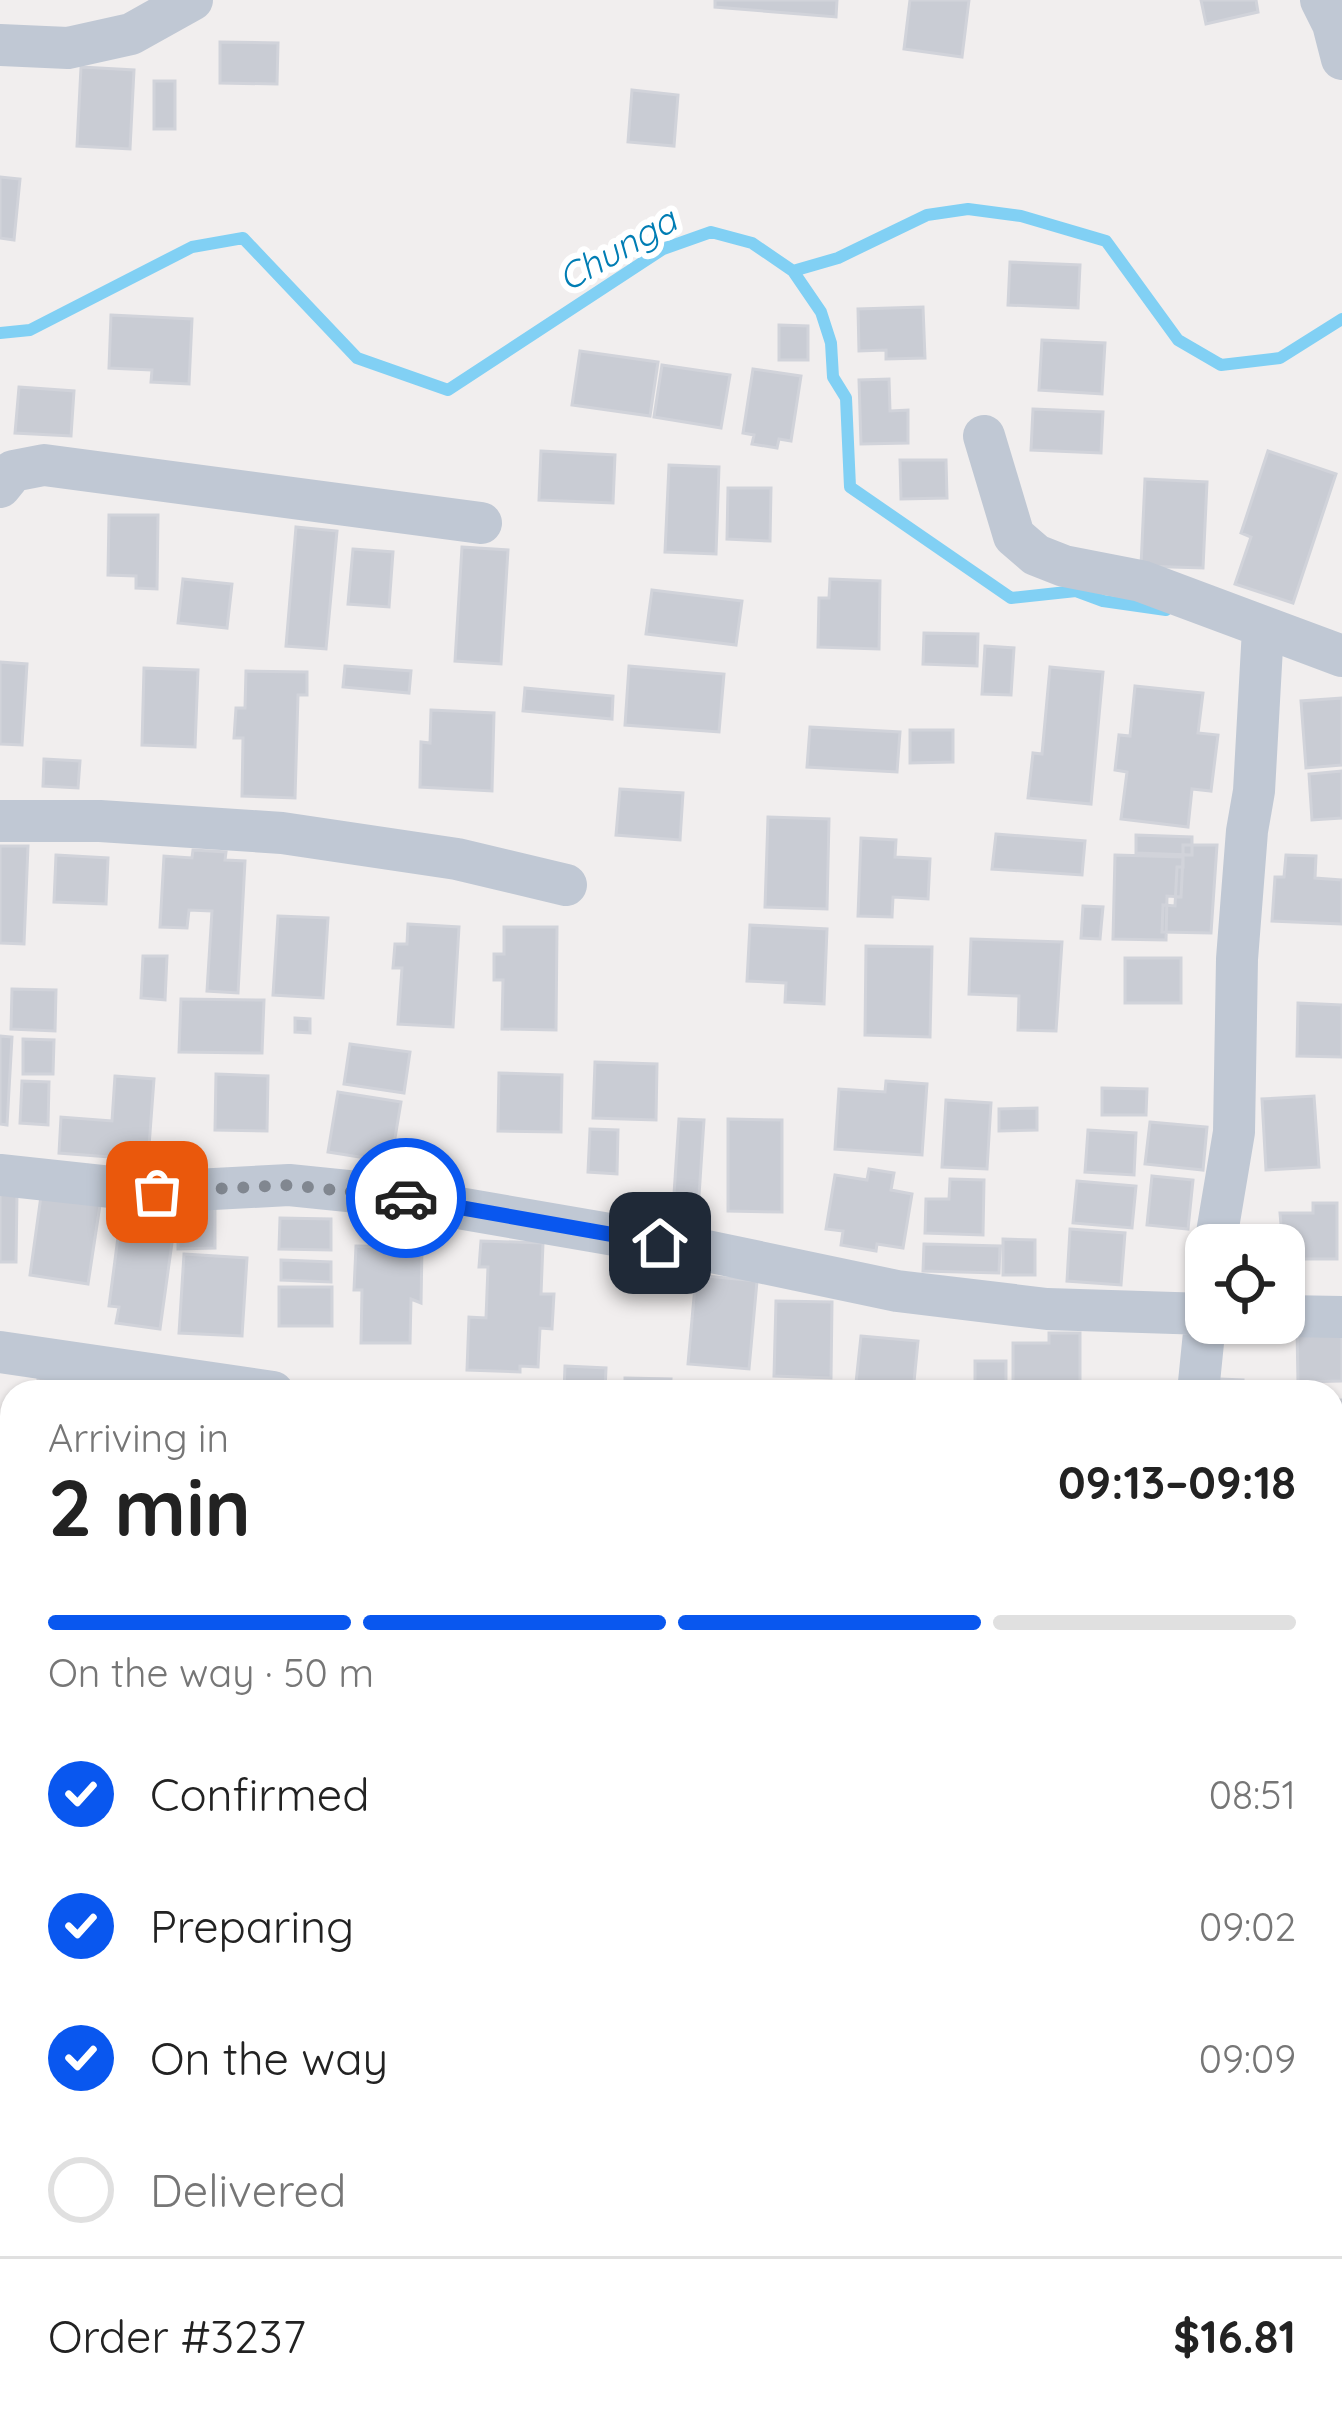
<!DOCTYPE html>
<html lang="en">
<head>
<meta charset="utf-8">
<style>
  :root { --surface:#fff; --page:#f6f6f6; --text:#222; --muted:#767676; --line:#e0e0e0; --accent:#0957ef }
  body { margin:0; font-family:Quicksand,sans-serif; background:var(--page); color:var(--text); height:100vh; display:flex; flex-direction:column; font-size:45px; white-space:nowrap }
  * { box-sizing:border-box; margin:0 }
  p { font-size:39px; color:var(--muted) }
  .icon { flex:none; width:66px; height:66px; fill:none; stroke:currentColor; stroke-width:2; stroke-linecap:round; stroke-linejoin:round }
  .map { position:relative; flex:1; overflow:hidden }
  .side { position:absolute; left:0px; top:1380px; width:1344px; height:1056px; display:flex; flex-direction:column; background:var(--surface); border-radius:36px 36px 0 0; box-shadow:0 3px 9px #0004 }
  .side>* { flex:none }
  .buttons { position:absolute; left:1185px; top:1224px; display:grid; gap:24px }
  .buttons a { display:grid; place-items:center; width:120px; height:120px; border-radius:24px; background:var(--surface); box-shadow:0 3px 9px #0004; font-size:60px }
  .pin { position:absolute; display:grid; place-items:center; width:102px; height:102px; color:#fff; margin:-51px; border-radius:24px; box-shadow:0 6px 18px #0006 }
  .courier { position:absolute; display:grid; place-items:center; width:120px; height:120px; margin:-60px; border:9px solid #0957ef; border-radius:50%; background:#fff; color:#222; box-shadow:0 3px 15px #0007 }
  .head em { font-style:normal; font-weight:800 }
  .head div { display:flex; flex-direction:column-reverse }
  .head { display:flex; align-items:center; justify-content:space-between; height:204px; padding:0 48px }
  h1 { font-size:78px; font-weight:800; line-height:90px }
  .bar { display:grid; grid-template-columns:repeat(4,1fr); gap:18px 12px; align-content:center; height:144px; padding:0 48px }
  .bar i { height:15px; border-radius:9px; background:var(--line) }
  .bar .selected { background:var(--accent) }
  .bar p { grid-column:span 4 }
  .line { display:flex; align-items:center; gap:30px; padding:0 48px; border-top:3px solid var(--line) }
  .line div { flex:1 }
  ol { padding:0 48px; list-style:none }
  li { display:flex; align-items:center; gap:36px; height:132px }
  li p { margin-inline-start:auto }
  li .icon { padding:12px; border-radius:50%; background:var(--accent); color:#fff; stroke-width:4 }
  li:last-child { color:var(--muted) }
  li i { width:66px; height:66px; border:6px solid var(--line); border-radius:50% }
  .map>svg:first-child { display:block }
</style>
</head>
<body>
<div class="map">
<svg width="1342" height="2436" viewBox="0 0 1342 2436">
  <rect width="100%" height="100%" fill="#f1eeee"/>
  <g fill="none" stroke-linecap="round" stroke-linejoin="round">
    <!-- stream -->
    <path stroke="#81d0f4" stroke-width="12" d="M 793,271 L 821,312 L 831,343 L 833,377 L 846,398 L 850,487 L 1011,598 L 1076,591 L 1103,601 L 1166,610
      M 0,333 L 30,330 L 192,247 L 243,238 L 357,358 L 448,390 L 663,249 L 711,232 L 752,243 L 793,271 L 838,258 L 927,215 L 968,209 L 1021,216 L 1106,241 L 1178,340 L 1221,365 L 1280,358 L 1342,319"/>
  </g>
  <!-- building -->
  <path fill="#c9ccd4" stroke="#d1d3da" stroke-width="3" d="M 715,0 L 837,0 L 836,17 L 715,7 Z
    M 910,0 L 969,0 L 962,57 L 904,49 Z
    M 1201,0 L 1256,0 L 1258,12 L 1206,24 Z
    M 220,42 L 278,43 L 277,84 L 220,83 Z
    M 81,67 L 134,70 L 130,149 L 77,146 Z
    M 154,81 L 175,81 L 175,129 L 154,129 Z
    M 632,90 L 678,95 L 674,146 L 628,142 Z
    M 0,177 L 20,179 L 14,240 L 0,238 Z
    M 1010,262 L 1080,265 L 1078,308 L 1008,305 Z
    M 923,307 L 925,358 L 886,359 L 886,350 L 859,351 L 858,309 Z
    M 111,315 L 192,319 L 189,384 L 151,382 L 152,370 L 109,368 Z
    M 779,325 L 808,326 L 808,360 L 779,360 Z
    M 1042,340 L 1105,343 L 1102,394 L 1039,390 Z
    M 580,351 L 658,362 L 650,416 L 572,405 Z
    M 662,365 L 730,375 L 721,428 L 654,417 Z
    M 753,369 L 801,376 L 791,441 L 779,439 L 777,448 L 752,444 L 754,435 L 743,433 Z
    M 889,379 L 890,411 L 908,410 L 908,443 L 861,444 L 859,380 Z
    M 19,387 L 74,391 L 71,436 L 15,433 Z
    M 1033,409 L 1103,412 L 1101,453 L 1031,450 Z
    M 541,451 L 615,455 L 613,503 L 539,500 Z
    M 1268,451 L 1336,474 L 1293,603 L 1235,584 L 1251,537 L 1241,533 Z
    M 900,460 L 946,460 L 947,498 L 901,499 Z
    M 669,465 L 719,467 L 716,554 L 665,552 Z
    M 1145,479 L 1207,482 L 1203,568 L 1141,566 Z
    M 728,488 L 771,488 L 770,541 L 727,539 Z
    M 109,515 L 158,515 L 157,589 L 136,588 L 136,576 L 108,575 Z
    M 296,527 L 337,531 L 326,649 L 286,646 Z
    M 462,547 L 508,550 L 501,664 L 455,661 Z
    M 353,549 L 393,552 L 389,607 L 348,604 Z
    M 183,579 L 232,584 L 227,628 L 178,623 Z
    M 830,579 L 880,581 L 879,649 L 818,647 L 819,598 L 829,598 Z
    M 652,590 L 742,601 L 736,645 L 646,634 Z
    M 924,633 L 978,634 L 977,666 L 923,664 Z
    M 985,646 L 1014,648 L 1011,695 L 982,694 Z
    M 0,662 L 27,664 L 22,745 L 0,744 Z
    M 345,666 L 411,671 L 409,693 L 343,687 Z
    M 629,666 L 724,674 L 719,732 L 625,725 Z
    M 1050,667 L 1103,672 L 1091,804 L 1028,798 L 1033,753 L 1042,754 Z
    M 144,668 L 198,670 L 195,747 L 142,745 Z
    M 246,671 L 307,672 L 307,695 L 298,695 L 295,798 L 242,796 L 243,738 L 234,738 L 236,708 L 245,708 Z
    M 1135,686 L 1203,693 L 1198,733 L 1218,735 L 1211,791 L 1192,789 L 1188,827 L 1121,819 L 1127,772 L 1115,770 L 1119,735 L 1130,736 Z
    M 525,688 L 613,696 L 612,719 L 523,711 Z
    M 1342,698 L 1342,765 L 1306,768 L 1301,701 Z
    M 431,710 L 494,713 L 492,791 L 420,787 L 421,742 L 430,743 Z
    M 810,727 L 900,732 L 897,772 L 807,767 Z
    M 910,730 L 953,730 L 953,762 L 910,763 Z
    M 44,759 L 80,761 L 78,788 L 43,786 Z
    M 1342,771 L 1342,818 L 1312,820 L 1309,774 Z
    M 620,789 L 683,793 L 680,840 L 616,835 Z
    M 768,817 L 829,819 L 827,909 L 765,907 Z
    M 996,834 L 1085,841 L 1082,875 L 992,869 Z
    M 1136,835 L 1192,837 L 1192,855 L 1136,853 Z
    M 861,838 L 896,840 L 895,857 L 930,859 L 928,899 L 893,897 L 892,917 L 858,916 Z
    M 1183,845 L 1217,845 L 1211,933 L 1162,932 L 1163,905 L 1175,906 L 1177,867 L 1183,867 Z
    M 0,846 L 28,846 L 24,944 L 0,943 Z
    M 193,850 L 226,852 L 225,860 L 245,861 L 238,993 L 207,991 L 212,911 L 189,910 L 187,928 L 160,927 L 164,856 L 192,858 Z
    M 56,855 L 108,858 L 106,904 L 54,902 Z
    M 1115,855 L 1183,857 L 1181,897 L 1167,896 L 1166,940 L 1113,939 Z
    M 1286,855 L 1316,856 L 1315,878 L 1342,880 L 1342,924 L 1272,921 L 1275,877 L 1284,877 Z
    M 1083,906 L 1103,907 L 1100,939 L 1081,938 Z
    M 278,916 L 328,918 L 323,998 L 273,995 Z
    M 408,924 L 459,927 L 453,1027 L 398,1024 L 402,968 L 393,968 L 395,944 L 407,944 Z
    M 750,925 L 827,929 L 824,1004 L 785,1002 L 786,983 L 747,981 Z
    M 504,927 L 557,927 L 556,1030 L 502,1029 L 503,980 L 494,980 L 494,954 L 504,954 Z
    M 971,939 L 1062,942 L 1056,1031 L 1018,1030 L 1019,996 L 969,994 Z
    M 866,946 L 932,947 L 930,1037 L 865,1035 Z
    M 143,956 L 167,956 L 165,1000 L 141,998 Z
    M 1125,958 L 1181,958 L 1181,1003 L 1125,1003 Z
    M 12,989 L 56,990 L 55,1031 L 11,1029 Z
    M 181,999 L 264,1000 L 262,1053 L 179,1052 Z
    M 1298,1003 L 1342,1005 L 1342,1057 L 1297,1056 Z
    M 295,1018 L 310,1019 L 310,1033 L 295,1032 Z
    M 0,1036 L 12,1037 L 7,1125 L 0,1124 Z
    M 23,1039 L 54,1040 L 53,1074 L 23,1074 Z
    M 350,1044 L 410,1052 L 404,1093 L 344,1084 Z
    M 595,1062 L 657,1064 L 656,1120 L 593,1118 Z
    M 499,1073 L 562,1075 L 561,1132 L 498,1131 Z
    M 216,1074 L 268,1076 L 267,1131 L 215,1130 Z
    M 115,1076 L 154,1079 L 148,1160 L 59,1153 L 61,1117 L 112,1121 Z
    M 22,1081 L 49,1082 L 48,1125 L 20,1123 Z
    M 886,1081 L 927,1084 L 922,1155 L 835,1149 L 839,1089 L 885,1092 Z
    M 1102,1088 L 1147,1089 L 1146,1115 L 1102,1115 Z
    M 338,1092 L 401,1102 L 391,1162 L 328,1152 Z
    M 1314,1096 L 1319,1167 L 1266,1170 L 1262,1099 Z
    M 946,1100 L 991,1103 L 987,1169 L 942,1167 Z
    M 1037,1108 L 1037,1130 L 999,1131 L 999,1109 Z
    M 679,1119 L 704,1120 L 699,1196 L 674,1194 Z
    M 728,1119 L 782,1120 L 782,1212 L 728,1211 Z
    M 1150,1122 L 1207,1127 L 1203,1170 L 1145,1164 Z
    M 590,1129 L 618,1130 L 617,1174 L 588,1172 Z
    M 1088,1130 L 1136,1133 L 1134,1175 L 1085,1172 Z
    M 869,1169 L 894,1173 L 891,1190 L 912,1194 L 903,1248 L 877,1244 L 876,1251 L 841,1245 L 843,1231 L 826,1229 L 835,1175 L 867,1180 Z
    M 1152,1176 L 1193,1180 L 1188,1229 L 1147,1225 Z
    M 950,1179 L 984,1180 L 983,1235 L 925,1233 L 926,1199 L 949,1199 Z
    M 1077,1181 L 1136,1186 L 1132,1228 L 1073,1223 Z
    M 0,1192 L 17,1192 L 16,1262 L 0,1262 Z
    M 41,1196 L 100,1205 L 88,1284 L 30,1275 Z
    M 178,1200 L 215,1200 L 215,1248 L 178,1249 Z
    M 1313,1203 L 1337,1203 L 1337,1259 L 1284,1259 L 1280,1213 L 1313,1213 Z
    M 121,1214 L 175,1221 L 160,1329 L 116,1323 L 119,1307 L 109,1306 Z
    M 280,1218 L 331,1219 L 331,1250 L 279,1249 Z
    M 1070,1229 L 1125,1233 L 1121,1285 L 1067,1281 Z
    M 1003,1239 L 1035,1240 L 1035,1275 L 1003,1275 Z
    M 481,1241 L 543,1243 L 541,1294 L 554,1294 L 552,1329 L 540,1328 L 538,1367 L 520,1366 L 520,1372 L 467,1370 L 469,1317 L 486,1318 L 488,1267 L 479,1267 Z
    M 924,1244 L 1000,1246 L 999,1273 L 923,1271 Z
    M 356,1246 L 422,1247 L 421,1303 L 411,1299 L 410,1343 L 361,1343 L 362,1290 L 354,1290 Z
    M 184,1254 L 247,1258 L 242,1336 L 179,1333 Z
    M 281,1260 L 331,1262 L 331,1282 L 281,1280 Z
    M 696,1275 L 757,1281 L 749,1369 L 688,1364 Z
    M 279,1287 L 332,1287 L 332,1326 L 279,1326 Z
    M 776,1301 L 832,1302 L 831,1378 L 774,1376 Z
    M 1297,1330 L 1342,1330 L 1342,1381 L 1298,1382 Z
    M 1049,1333 L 1080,1333 L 1080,1392 L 1013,1392 L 1013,1343 L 1049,1343 Z
    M 861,1336 L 918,1341 L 913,1392 L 855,1392 Z
    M 975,1361 L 1006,1361 L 1006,1392 L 975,1392 Z
    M 565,1366 L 606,1368 L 605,1392 L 564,1392 Z
    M 38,1376 L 73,1377 L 72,1392 L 38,1392 Z
    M 625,1378 L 671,1379 L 670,1392 L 625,1392 Z
    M 1219,1379 L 1243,1380 L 1243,1392 L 1218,1392 Z
    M 679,1388 L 738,1389 L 738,1392 L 679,1392 Z
    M 1332,1400 L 1342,1400 L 1342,1446 L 1332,1446 Z
    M 0,1431 L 12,1431 L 12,1494 L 0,1494 Z
    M 1,1541 L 12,1543 L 12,1636 L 0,1634 Z
    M 1332,1560 L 1342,1560 L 1342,1597 L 1332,1597 Z
    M 1333,2056 L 1342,2057 L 1342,2141 L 1337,2141 L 1339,2129 L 1332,2128 Z
    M 1332,2219 L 1340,2219 L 1341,2248 L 1332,2248 Z
    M 0,2265 L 12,2266 L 12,2332 L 0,2331 Z
    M 1332,2318 L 1342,2319 L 1342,2364 L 1332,2362 Z
    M 151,2424 L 214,2424 L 214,2436 L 150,2436 Z
    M 243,2424 L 304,2424 L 303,2436 L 242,2436 Z
    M 344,2424 L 405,2424 L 403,2436 L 343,2436 Z"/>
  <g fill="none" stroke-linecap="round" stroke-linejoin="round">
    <!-- minor -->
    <path stroke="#c0c8d4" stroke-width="42" d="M 1321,0 L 1333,24 L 1342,59
      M 0,45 L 68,48 L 131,34 L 192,0
      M 984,436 L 1014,536 L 1036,555 L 1064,566 L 1141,581 L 1342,656
      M 0,487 L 13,471 L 44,465 L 481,523
      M 0,821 L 100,821 L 282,833 L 457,859 L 566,885
      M 0,1175 L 157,1192 L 289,1185 L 377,1194 L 702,1250 L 897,1291 L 1047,1309 L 1206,1314
      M 1215,1245 L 1234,1132 L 1237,959 L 1247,831 L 1254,791 L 1263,629
      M 1284,1316 L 1342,1317
      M 0,1352 L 273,1392
      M 1198,1392 L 1206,1313
      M 0,1674 L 12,1677
      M 0,2176 L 12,2177
      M 1332,2282 L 1342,2283
      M 1114,2424 L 1114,2436
      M 460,2436 L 461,2424"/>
  </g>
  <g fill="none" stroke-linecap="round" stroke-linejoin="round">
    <!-- done -->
    <path stroke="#818790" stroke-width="12" stroke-dasharray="0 21.6" d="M 157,1192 L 289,1185 L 406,1198"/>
    <!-- route -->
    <path stroke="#0957ef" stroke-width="15" d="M 406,1198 L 660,1243"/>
  </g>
  <g text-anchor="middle" stroke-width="12" stroke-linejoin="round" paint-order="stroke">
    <!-- water labels -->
    <g font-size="36" font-style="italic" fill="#007db4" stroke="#fff">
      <text transform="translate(617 249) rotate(-30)" y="13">Chunga</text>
    </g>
  </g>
</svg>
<div class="buttons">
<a><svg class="icon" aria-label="locate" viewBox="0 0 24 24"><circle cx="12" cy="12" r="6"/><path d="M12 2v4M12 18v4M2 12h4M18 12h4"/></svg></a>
</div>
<div class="pin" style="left:157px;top:1192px;background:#ea580c"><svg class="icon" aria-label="bag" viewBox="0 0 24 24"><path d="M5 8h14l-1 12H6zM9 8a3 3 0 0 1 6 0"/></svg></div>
<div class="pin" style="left:660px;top:1243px;background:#1f2937"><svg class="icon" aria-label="home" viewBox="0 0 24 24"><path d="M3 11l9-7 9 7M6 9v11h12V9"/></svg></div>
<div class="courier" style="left:406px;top:1198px"><svg class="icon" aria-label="car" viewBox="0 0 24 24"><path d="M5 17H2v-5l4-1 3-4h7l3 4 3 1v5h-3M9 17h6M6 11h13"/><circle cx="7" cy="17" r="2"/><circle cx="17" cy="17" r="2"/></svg></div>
<section class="side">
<div class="head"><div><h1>2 min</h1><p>Arriving in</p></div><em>09:13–09:18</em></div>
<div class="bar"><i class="selected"></i><i class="selected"></i><i class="selected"></i><i></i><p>On the way · 50 m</p></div>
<ol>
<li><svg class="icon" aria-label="check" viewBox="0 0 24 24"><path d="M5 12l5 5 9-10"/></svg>Confirmed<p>08:51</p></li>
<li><svg class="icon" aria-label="check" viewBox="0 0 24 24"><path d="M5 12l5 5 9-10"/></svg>Preparing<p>09:02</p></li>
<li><svg class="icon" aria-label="check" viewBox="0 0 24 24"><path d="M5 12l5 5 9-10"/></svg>On the way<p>09:09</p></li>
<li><i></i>Delivered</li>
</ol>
<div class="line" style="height:156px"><div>Order #3237</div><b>$16.81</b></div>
</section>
</div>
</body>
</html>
